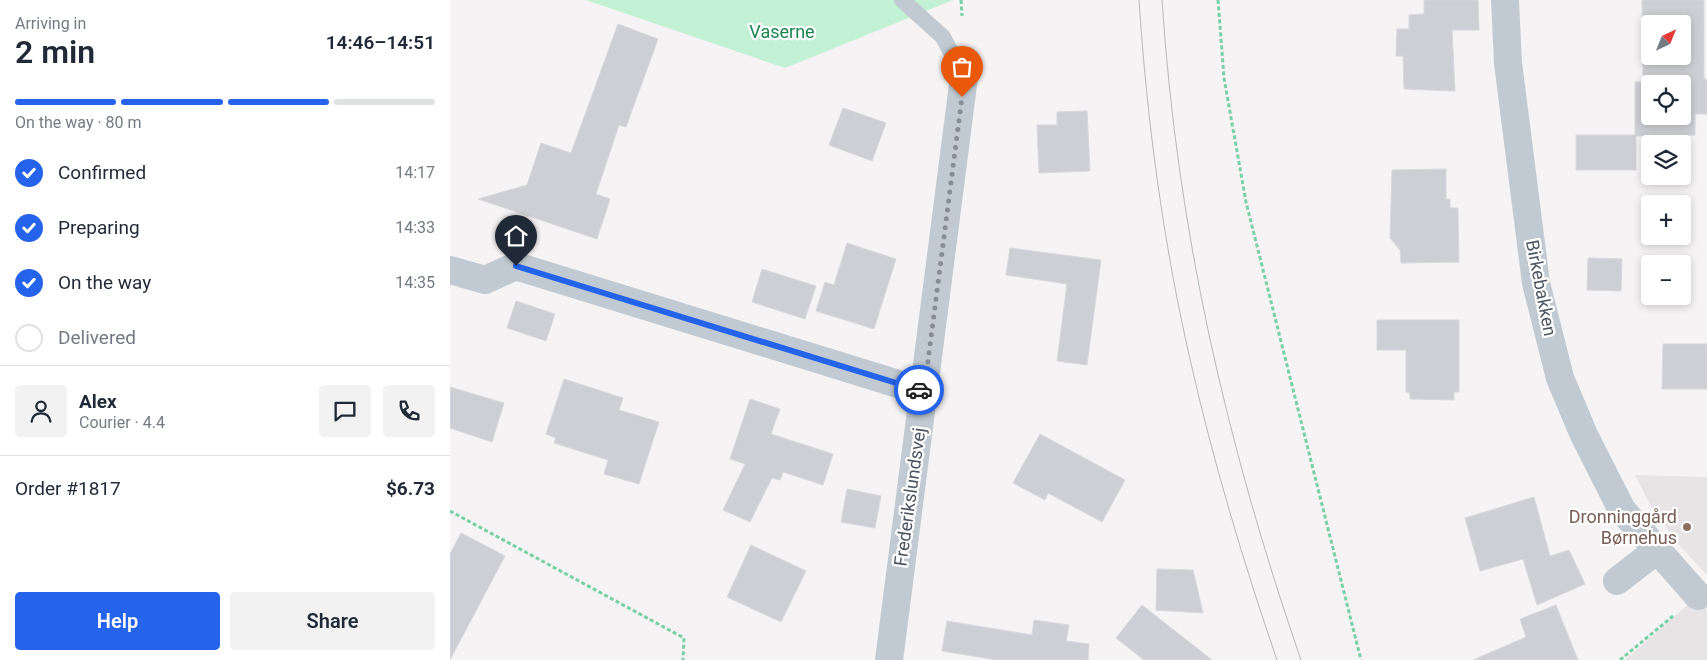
<!DOCTYPE html>
<html lang="en">
<head>
<meta charset="utf-8">
<style>
  :root { --surface:#fff; --page:#f2f2f3; --text:#1f2937; --muted:#747a83; --line:#e0e1e3; --accent:#2563eb }
  body { margin:0; font-family:Roboto,sans-serif; background:var(--page); color:var(--text); height:100vh; display:flex; flex-direction:column; font-size:19px; white-space:nowrap }
  * { box-sizing:border-box; margin:0 }
  p { font-size:16px; color:var(--muted) }
  .icon { flex:none; width:28px; height:28px; fill:none; stroke:currentColor; stroke-width:2; stroke-linecap:round; stroke-linejoin:round }
  .map { position:relative; flex:1; overflow:hidden }
  .side { display:flex; flex-direction:column; background:var(--surface); width:450px }
  .side>* { flex:none }
  .needle { width:32px; rotate:43deg }
  .tools { position:absolute; left:1191px; top:15px; display:grid; gap:10px }
  .tools a { display:grid; place-items:center; width:50px; height:50px; border-radius:5px; background:var(--surface); box-shadow:0 2px 8px #0003; font-size:25px }
  .pin { position:absolute; display:grid; place-items:center; width:42px; height:42px; color:#fff; margin:-51px -21px; border-radius:50% 50% 50% 0; rotate:-45deg; box-shadow:0 0 5px #0007 }
  .pin .icon { rotate:45deg }
  .courier { position:absolute; display:grid; place-items:center; width:50px; height:50px; margin:-25px; border:4px solid #2563eb; border-radius:50%; background:#fff; color:#222; box-shadow:0 1px 6px #0007 }
  .summary em { font-style:normal; font-weight:600 }
  .summary div { display:flex; flex-direction:column-reverse }
  .summary { display:flex; align-items:center; justify-content:space-between; height:85px; padding:0 15px }
  h1 { font-size:32px; font-weight:600; line-height:38px }
  .bar { display:grid; grid-template-columns:repeat(4,1fr); gap:8px 5px; align-content:center; height:60px; padding:0 15px }
  .bar i { height:6px; border-radius:4px; background:var(--line) }
  .bar .selected { background:var(--accent) }
  .bar p { grid-column:span 4 }
  .line { display:flex; align-items:center; gap:12px; padding:0 15px; border-top:1px solid var(--line) }
  .line div { flex:1 }
  .round { display:grid; place-items:center; flex:none; width:52px; height:52px; border-radius:5px; background:var(--page) }
  ol { padding:0 15px; list-style:none }
  li { display:flex; align-items:center; gap:15px; height:55px }
  li p { margin-inline-start:auto }
  li .icon { padding:5px; border-radius:50%; background:var(--accent); color:#fff; stroke-width:4 }
  li:last-child { color:var(--muted) }
  li i { width:28px; height:28px; border:2px solid var(--line); border-radius:50% }
  .button { display:flex; gap:10px; margin-top:auto; padding:10px 15px }
  .button a { flex:1; height:58px; border-radius:5px; background:var(--accent); color:#fff; font-size:20px; font-weight:600; line-height:58px; text-align:center }
  .button a+a { background:var(--page); color:var(--text) }
  main { display:flex; flex:1; min-height:0 }
  .map>svg:first-child { display:block }
</style>
</head>
<body>
<main>
<section class="side">
<div class="summary"><div><h1>2 min</h1><p>Arriving in</p></div><em>14:46–14:51</em></div>
<div class="bar"><i class="selected"></i><i class="selected"></i><i class="selected"></i><i></i><p>On the way · 80 m</p></div>
<ol>
<li><svg class="icon" aria-label="check" viewBox="0 0 24 24"><path d="M5 12l5 5 9-10"/></svg>Confirmed<p>14:17</p></li>
<li><svg class="icon" aria-label="check" viewBox="0 0 24 24"><path d="M5 12l5 5 9-10"/></svg>Preparing<p>14:33</p></li>
<li><svg class="icon" aria-label="check" viewBox="0 0 24 24"><path d="M5 12l5 5 9-10"/></svg>On the way<p>14:35</p></li>
<li><i></i>Delivered</li>
</ol>
<div class="line" style="height:90px"><a class="round"><svg class="icon" aria-label="person" viewBox="0 0 24 24"><circle cx="12" cy="8" r="4"/><path d="M4 21q1-7 8-7t8 7"/></svg></a><div><b>Alex</b><p>Courier · 4.4</p></div><a class="round"><svg class="icon" aria-label="chat" viewBox="0 0 24 24"><path d="M4 5h16v11H9l-5 4z"/></svg></a><a class="round"><svg class="icon" aria-label="phone" viewBox="0 0 24 24"><path d="M5 4h4l2 5-3 2q2 4 5 5l2-3 5 2v4C11 20 4 13 5 4z"/></svg></a></div>
<div class="line" style="height:65px"><div>Order #1817</div><b>$6.73</b></div>
<div class="button"><a>Help</a><a>Share</a></div>
</section>
<div class="map">
<svg width="1257" height="660" viewBox="0 0 1257 660">
  <rect width="100%" height="100%" fill="#f5f3f3"/>
  <!-- education -->
  <path fill="#e6e4e5" d="M 1185,475 L 1257,477 L 1257,575 L 1230,546 L 1202,508 Z
    M 1244,599 L 1257,610 L 1257,660 L 1175,660 Z"/>
  <!-- green -->
  <path fill="#c3f1d5" d="M 136,0 L 503,0 L 335,68 Z"/>
  <!-- building -->
  <path fill="#cdcfd5" stroke="#d7d9de" fill-rule="evenodd" d="M 974,0 L 1028,0 L 1029,30 L 1002,30 L 1005,91 L 954,89 L 953,56 L 946,56 L 947,29 L 959,29 L 959,15 L 974,14 Z
    M 1192,0 L 1254,0 L 1254,79 L 1257,79 L 1257,114 L 1245,114 L 1245,135 L 1186,136 L 1186,170 L 1126,170 L 1126,135 L 1185,135 L 1185,82 L 1193,82 ZM 1200,24 L 1232,24 L 1232,56 L 1200,56 ZM 1200,84 L 1232,84 L 1232,116 L 1200,116 Z
    M 168,24 L 208,39 L 176,127 L 169,125 L 146,194 L 160,199 L 147,239 L 28,199 L 77,185 L 91,143 L 121,153 Z
    M 393,108 L 436,123 L 422,161 L 379,145 Z
    M 637,111 L 640,171 L 589,173 L 587,125 L 607,125 L 607,112 Z
    M 996,169 L 996,199 L 1000,199 L 1000,208 L 1008,208 L 1009,262 L 951,263 L 950,250 L 940,238 L 942,170 Z
    M 397,243 L 446,259 L 424,329 L 366,311 L 375,282 L 384,285 Z
    M 560,248 L 651,260 L 637,365 L 607,361 L 617,284 L 556,275 Z
    M 1138,258 L 1172,259 L 1171,291 L 1137,290 Z
    M 312,269 L 366,286 L 355,319 L 302,302 Z
    M 66,301 L 105,314 L 96,341 L 57,328 Z
    M 927,320 L 1009,320 L 1009,392 L 1004,392 L 1004,400 L 960,399 L 960,393 L 956,392 L 956,350 L 927,350 Z
    M 1213,344 L 1257,344 L 1257,389 L 1212,389 Z
    M 114,379 L 173,398 L 169,410 L 209,422 L 189,484 L 154,474 L 158,460 L 104,443 L 106,438 L 96,434 Z
    M 0,387 L 54,403 L 42,442 L 0,428 Z
    M 300,399 L 330,409 L 321,434 L 383,454 L 373,485 L 333,472 L 330,480 L 322,478 L 300,522 L 273,510 L 295,464 L 280,459 Z
    M 590,434 L 675,480 L 652,522 L 598,493 L 595,500 L 563,483 Z
    M 397,489 L 431,496 L 425,528 L 391,522 Z
    M 1084,497 L 1100,556 L 1119,550 L 1135,584 L 1087,605 L 1073,559 L 1030,571 L 1015,518 Z
    M 11,533 L 55,556 L 0,660 L 0,554 Z
    M 301,545 L 356,571 L 331,622 L 277,597 Z
    M 707,569 L 743,570 L 753,613 L 706,610 Z
    M 692,605 L 762,660 L 694,660 L 666,638 Z
    M 1106,605 L 1128,660 L 1023,660 L 1076,637 L 1070,619 Z
    M 584,620 L 619,625 L 616,641 L 639,644 L 638,660 L 547,660 L 492,651 L 497,621 L 582,635 Z"/>
  <g fill="none" stroke-linecap="round" stroke-linejoin="round">
    <!-- path -->
    <path stroke="#7ad0a6" stroke-width="3" stroke-dasharray="4 2.5" stroke-linecap="butt" d="M 511,0 L 512,16
      M 768,0 L 774,78 L 796,202 L 911,660
      M 0,511 L 234,638 L 233,660
      M 1170,660 L 1223,616"/>
    <!-- lane -->
    <path stroke="#c1cad2" stroke-width="16" d="M 452,0 L 493,37 L 514,77"/>
    <!-- street -->
    <path stroke="#c1cad2" stroke-width="28" d="M 1055,0 L 1058,63 L 1086,283 L 1110,378 L 1134,435 L 1172,510 L 1248,596
      M 0,270 L 35,280 L 66,266 L 474,392
      M 1167,581 L 1207,550
      M 439,660 L 514,77"/>
    <!-- tram -->
    <path stroke="#b5b8bd" stroke-width="1" d="M 689,0 C 697,121 713,241 740,359 C 763,461 793,561 827,660
      M 712,0 C 727,229 776,443 851,660"/>
  </g>
  <g fill="none" stroke-linecap="round" stroke-linejoin="round">
    <!-- done -->
    <path stroke="#868d94" stroke-width="5" stroke-dasharray="0 9" d="M 469,390 L 474,392 L 512,97"/>
    <!-- route -->
    <path stroke="#2563eb" stroke-width="6" d="M 66,266 L 469,390"/>
  </g>
  <!-- markers -->
  <circle fill="#8d6e63" stroke="#fff" stroke-width="2" cx="1237" cy="527" r="5"/>
  <g text-anchor="middle" stroke-width="4.5" stroke-linejoin="round" paint-order="stroke">
    <!-- park labels -->
    <g font-size="18" fill="#17864f" stroke="#fff">
      <text x="332" y="38">Vaserne</text>
    </g>
    <!-- street labels -->
    <g font-size="18" fill="#4a5661" stroke="#fff">
      <text transform="translate(1091 288) rotate(79)" y="6">Birkebakken</text>
      <text transform="translate(460 497) rotate(-82)" y="6">Frederikslundsvej</text>
    </g>
    <!-- education labels -->
    <g font-size="18" fill="#785e54" stroke="#fff" text-anchor="end">
      <text x="1227" y="523">Dronninggård<tspan x="1227" dy="21">Børnehus</tspan></text>
    </g>
  </g>
</svg>
<div class="tools">
<a><svg class="needle" viewBox="-14 -14 28 28"><path d="M0-13l5 13h-10z" fill="#e53935"/><path d="M0 13l5-13h-10z" fill="#747a83"/></svg></a>
<a><svg class="icon" aria-label="locate" viewBox="0 0 24 24"><circle cx="12" cy="12" r="6"/><path d="M12 2v4M12 18v4M2 12h4M18 12h4"/></svg></a>
<a><svg class="icon" aria-label="layers" viewBox="0 0 24 24"><path d="M12 4l9 5-9 5-9-5zM3 14l9 5 9-5"/></svg></a>
<a>+</a>
<a>−</a>
</div>
<div class="pin" style="left:512px;top:97px;background:#ea580c"><svg class="icon" aria-label="bag" viewBox="0 0 24 24"><path d="M5 8h14l-1 12H6zM9 8a3 3 0 0 1 6 0"/></svg></div>
<div class="pin" style="left:66px;top:266px;background:#1f2937"><svg class="icon" aria-label="home" viewBox="0 0 24 24"><path d="M3 11l9-7 9 7M6 9v11h12V9"/></svg></div>
<div class="courier" style="left:469px;top:390px"><svg class="icon" aria-label="car" viewBox="0 0 24 24"><path d="M5 17H2v-5l4-1 3-4h7l3 4 3 1v5h-3M9 17h6M6 11h13"/><circle cx="7" cy="17" r="2"/><circle cx="17" cy="17" r="2"/></svg></div>
</div>
</main>
</body>
</html>
